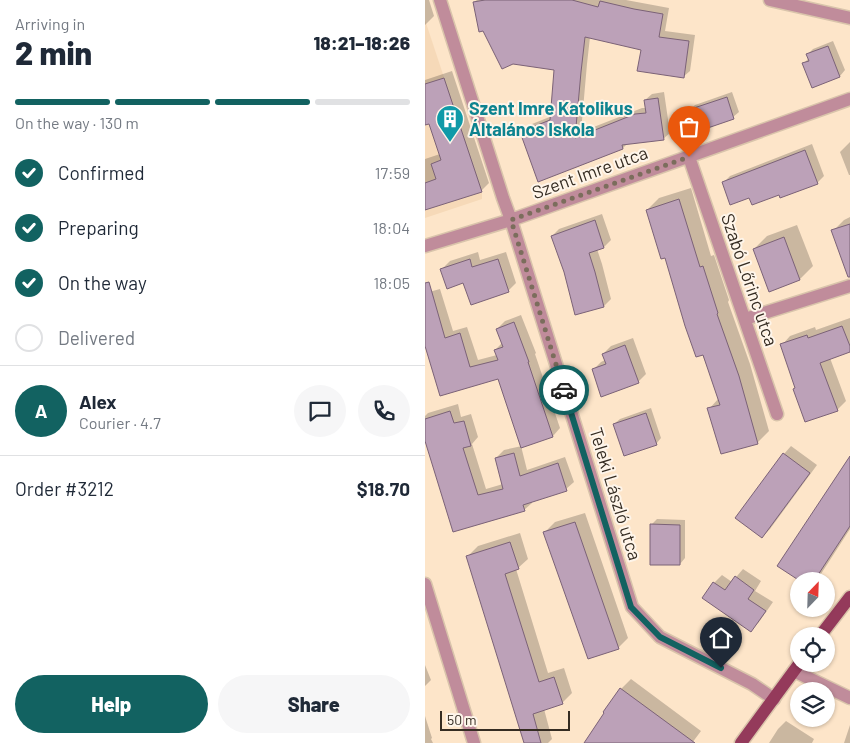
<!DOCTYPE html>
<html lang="en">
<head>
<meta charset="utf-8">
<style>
  :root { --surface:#fff; --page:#f6f6f7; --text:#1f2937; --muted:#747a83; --line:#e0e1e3; --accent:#126261 }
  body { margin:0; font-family:Barlow,sans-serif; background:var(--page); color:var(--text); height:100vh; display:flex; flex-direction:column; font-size:19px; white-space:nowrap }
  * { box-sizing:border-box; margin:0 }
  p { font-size:16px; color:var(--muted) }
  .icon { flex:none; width:28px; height:28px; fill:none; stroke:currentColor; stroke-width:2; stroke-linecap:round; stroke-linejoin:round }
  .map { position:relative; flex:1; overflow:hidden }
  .drawer { display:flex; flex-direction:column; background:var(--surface); width:425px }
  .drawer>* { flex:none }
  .needle { width:32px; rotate:23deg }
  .controls { position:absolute; left:365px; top:572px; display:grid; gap:10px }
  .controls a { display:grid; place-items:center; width:45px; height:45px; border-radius:50%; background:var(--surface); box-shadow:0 1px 4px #0004; font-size:25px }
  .scale { position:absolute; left:15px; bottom:12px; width:130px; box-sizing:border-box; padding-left:5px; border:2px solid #352c22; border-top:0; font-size:14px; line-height:18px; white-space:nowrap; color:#352c22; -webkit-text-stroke:4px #fef5ea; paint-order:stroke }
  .pin { position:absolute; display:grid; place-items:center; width:42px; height:42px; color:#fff; margin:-51px -21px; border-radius:50% 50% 50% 0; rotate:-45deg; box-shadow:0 0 5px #0007 }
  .pin .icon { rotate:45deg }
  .courier { position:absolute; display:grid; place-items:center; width:50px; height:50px; margin:-25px; border:4px solid #126261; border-radius:50%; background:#fff; color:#222; box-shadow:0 1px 6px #0007 }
  .summary em { font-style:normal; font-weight:800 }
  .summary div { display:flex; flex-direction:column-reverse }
  .summary { display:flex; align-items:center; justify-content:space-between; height:85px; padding:0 15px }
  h1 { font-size:32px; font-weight:800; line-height:38px }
  .bar { display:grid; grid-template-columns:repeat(4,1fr); gap:8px 5px; align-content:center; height:60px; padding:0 15px }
  .bar i { height:6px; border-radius:4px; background:var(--line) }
  .bar .on { background:var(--accent) }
  .bar p { grid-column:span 4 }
  .line { display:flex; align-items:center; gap:12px; padding:0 15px; border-top:1px solid var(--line) }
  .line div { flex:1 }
  .round { display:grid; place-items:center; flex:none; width:52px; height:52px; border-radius:26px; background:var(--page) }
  ol { padding:0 15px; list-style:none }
  li { display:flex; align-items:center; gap:15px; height:55px }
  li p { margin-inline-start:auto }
  li .icon { padding:5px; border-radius:50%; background:var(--accent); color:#fff; stroke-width:4 }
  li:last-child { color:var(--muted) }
  li i { width:28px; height:28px; border:2px solid var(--line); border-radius:50% }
  .action { display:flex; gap:10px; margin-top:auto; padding:10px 15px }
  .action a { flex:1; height:58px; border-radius:30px; background:var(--accent); color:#fff; font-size:20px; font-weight:800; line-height:58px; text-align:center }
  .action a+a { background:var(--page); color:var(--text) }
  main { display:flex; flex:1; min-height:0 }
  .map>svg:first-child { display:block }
</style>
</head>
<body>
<main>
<section class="drawer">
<div class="summary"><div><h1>2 min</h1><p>Arriving in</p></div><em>18:21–18:26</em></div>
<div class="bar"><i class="on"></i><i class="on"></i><i class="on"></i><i></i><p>On the way · 130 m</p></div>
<ol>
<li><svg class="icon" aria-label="check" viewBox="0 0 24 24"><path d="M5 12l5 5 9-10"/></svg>Confirmed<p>17:59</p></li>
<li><svg class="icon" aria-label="check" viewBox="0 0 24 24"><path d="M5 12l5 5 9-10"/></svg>Preparing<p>18:04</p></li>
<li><svg class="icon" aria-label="check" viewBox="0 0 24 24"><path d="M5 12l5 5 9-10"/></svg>On the way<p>18:05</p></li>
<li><i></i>Delivered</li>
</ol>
<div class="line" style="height:90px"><b class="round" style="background:var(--accent);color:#fff">A</b><div><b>Alex</b><p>Courier · 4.7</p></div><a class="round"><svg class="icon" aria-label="chat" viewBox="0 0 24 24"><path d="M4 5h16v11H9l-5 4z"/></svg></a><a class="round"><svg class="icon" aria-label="phone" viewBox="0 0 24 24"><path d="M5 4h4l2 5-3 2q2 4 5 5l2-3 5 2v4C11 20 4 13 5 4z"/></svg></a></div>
<div class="line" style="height:65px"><div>Order #3212</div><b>$18.70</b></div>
<div class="action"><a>Help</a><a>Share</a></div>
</section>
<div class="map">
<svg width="425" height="743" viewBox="0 0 425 743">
  <rect width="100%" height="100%" fill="#fde5c9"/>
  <!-- built -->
  <path fill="#f6d9b8" d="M 0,20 L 57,192 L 57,199 L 0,218 Z"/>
  <!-- shadow -->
  <path fill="#0003" d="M 0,0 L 4,0 L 9,16 L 0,25 Z
    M 52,0 L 201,0 L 244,8 L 240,31 L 270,35 L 265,71 L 258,77 L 217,49 L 165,37 L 162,64 L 156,132 L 217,108 L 221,108 L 220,100 L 227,94 L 239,92 L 245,133 L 238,139 L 202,144 L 198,148 L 96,132 L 102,126 L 127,116 L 131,68 L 49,2 Z
    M 408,41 L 420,70 L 415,76 L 388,87 L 378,64 L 384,58 L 383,54 L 388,49 Z
    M 27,71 L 64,183 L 56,191 L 0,209 L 0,159 L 15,154 L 4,122 L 0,124 L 0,80 Z
    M 307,92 L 314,112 L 308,117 L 265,110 L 270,105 Z
    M 425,142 L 425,175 L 424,175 L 415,152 Z
    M 387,144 L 399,176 L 392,183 L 354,193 L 298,183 L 305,176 Z
    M 266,188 L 286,256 L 289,255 L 304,300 L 303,302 L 325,364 L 344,431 L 332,443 L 284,409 L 294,398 L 222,210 L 234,198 Z
    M 177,214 L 186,240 L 179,247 L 172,249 L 177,264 L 186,299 L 179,306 L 140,272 L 127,236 L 134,229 Z
    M 425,217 L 425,264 L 408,231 L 419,220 Z
    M 372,225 L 388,266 L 375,279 L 344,290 L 329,249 L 342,236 Z
    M 53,252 L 55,260 L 81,252 L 91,283 L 83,291 L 17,269 L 25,261 Z
    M 0,285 L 4,292 L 15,289 L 28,331 L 42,327 L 53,360 L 72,355 L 70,350 L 77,343 L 72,329 L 80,321 L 96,315 L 111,353 L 110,354 L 135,428 L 128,436 L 96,446 L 102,470 L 140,457 L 149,482 L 141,489 L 107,501 L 107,503 L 99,510 L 29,531 L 0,435 L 0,416 L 3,413 L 33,404 L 36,417 L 46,414 L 53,437 L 47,444 L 61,489 L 78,484 L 71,458 L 79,450 L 97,446 L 73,378 L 16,395 L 0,342 Z
    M 425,318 L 425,350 L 405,358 L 421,401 L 412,410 L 371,387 L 357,345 L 365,336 L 390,327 L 391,330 Z
    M 208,338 L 221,374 L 213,382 L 168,370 L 176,362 L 180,360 L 178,354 L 186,346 Z
    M 226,408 L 236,438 L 231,444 L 189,424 L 195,419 Z
    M 366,446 L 392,465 L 345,529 L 337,537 L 359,454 Z
    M 425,458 L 425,529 L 394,577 L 389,581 L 378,581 L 354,566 Z
    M 160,513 L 203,638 L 193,648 L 120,532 L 130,522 Z
    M 232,519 L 260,520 L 260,558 L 255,564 L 226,525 Z
    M 95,533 L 103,559 L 93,568 L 91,569 L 123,673 L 139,668 L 147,693 L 137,703 L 119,709 L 127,739 L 123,743 L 101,743 L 43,556 L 53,546 Z
    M 318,569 L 336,581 L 330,591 L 348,602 L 334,622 L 326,630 L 279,598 L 289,583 L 297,575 L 307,582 Z
    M 0,665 L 6,680 L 0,686 Z
    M 206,679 L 276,731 L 267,743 L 161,743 L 181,713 L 179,711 L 196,689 Z
    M 0,716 L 7,738 L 6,739 L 8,743 L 0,743 Z
    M 361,721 L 389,739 L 387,743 L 344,743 L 353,729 Z
    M 425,725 L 425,743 L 419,743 Z"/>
  <!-- building -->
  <path fill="#bca1b8" stroke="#7b6277" d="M 60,0 L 147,0 L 173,7 L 175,1 L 209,9 L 238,14 L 234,37 L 264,41 L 259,78 L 212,71 L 216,50 L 160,37 L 156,72 L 150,138 L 210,114 L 221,113 L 219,100 L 233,98 L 239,140 L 197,145 L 198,149 L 113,182 L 95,132 L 125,120 L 129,70 L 88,64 L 77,69 L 58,31 L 54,32 L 48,2 Z
    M 403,46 L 415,77 L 387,88 L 377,63 L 384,61 L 381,54 Z
    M 19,78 L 57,192 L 0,210 L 0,183 L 11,179 L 6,164 L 16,160 L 4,124 L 0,125 L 0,84 Z
    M 302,97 L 309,119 L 271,132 L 263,110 Z
    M 380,150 L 393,184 L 355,198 L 354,195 L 327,205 L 324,198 L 305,205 L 297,182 Z
    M 254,199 L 275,267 L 278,266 L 293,313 L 292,314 L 314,376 L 333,444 L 296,454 L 282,408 L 295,405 L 278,355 L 271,357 L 260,326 L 240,258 L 236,259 L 221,210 Z
    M 170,220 L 179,248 L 164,253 L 170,272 L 179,307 L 150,315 L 139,272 L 126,236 Z
    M 425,224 L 425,277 L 423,277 L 406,230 Z
    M 359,237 L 375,280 L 344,292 L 328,249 Z
    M 45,259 L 47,267 L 73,259 L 84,292 L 46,305 L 38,283 L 22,289 L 15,269 Z
    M 4,282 L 20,338 L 35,333 L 45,367 L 73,360 L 69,350 L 78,347 L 71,329 L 89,322 L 104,362 L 103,362 L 128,437 L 96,448 L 73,379 L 15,396 L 0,346 L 0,283 Z
    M 417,326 L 425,346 L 425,352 L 395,363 L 413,411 L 380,422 L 368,389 L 370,388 L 355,344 L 382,335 L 383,338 Z
    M 200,345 L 214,383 L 176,397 L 167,369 L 181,364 L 177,354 Z
    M 25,411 L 29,423 L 39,421 L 46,446 L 38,448 L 53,495 L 78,489 L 70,458 L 89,453 L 95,476 L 133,463 L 142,491 L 98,505 L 100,511 L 28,532 L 0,441 L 0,419 Z
    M 221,413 L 232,445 L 199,456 L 188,424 Z
    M 358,453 L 385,473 L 337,538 L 310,518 Z
    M 425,456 L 425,526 L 389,581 L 375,581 L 352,566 Z
    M 150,522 L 194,649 L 163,659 L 118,532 Z
    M 225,524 L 255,525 L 255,565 L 225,565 Z
    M 85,542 L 94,569 L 80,574 L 114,682 L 129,677 L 138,704 L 108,714 L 116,743 L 99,743 L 41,556 Z
    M 310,576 L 329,590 L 323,599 L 341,611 L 326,632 L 277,598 L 288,582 L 300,590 Z
    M 195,688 L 270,743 L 159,743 L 179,713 L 178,712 Z"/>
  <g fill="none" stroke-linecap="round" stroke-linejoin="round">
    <defs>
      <path id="minor" d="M 15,0 L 78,198 L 86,220 L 207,607 L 235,637 L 327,684 L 349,699
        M 345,0 L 425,18
        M 264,157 L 352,414
        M 0,246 L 86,220 L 425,99
        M 320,319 L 425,286
        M 0,584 L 49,743
        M 369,671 L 425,698"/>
      <path id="primary" d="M 395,636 L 425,597
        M 316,743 L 374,664"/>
    </defs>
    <!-- minor casing -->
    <use href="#minor" stroke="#d9c4ab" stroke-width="15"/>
    <!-- primary casing -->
    <use href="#primary" stroke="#d9c4ab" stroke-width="15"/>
    <!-- minor -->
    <use href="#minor" stroke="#c08c9b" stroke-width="12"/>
    <!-- primary -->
    <use href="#primary" stroke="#943a5b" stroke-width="12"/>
  </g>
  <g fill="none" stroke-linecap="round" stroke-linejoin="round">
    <!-- done -->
    <path stroke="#7b6d5c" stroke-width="5" stroke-dasharray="0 9" d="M 139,390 L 86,220 L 264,157"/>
    <!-- route -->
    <path stroke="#126261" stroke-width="6" d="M 139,390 L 206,607 L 235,637 L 296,668"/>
  </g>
  <!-- icons -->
  <defs>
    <symbol id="building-pin" viewBox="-11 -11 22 30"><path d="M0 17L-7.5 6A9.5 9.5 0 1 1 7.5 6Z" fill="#0f9aa8" stroke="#fef5ea"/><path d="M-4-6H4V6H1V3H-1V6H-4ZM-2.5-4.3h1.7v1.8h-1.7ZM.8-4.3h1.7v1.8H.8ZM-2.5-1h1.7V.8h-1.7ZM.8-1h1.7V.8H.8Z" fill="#fff"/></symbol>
  </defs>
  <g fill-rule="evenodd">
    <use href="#building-pin" x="9" y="103" width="32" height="43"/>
  </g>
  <g text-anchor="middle" stroke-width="4" stroke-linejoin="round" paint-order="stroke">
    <!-- culture labels -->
    <g font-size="18" font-weight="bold" fill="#0d838f" stroke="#fef5ea" text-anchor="start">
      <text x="44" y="115">Szent Imre Katolikus<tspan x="44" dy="21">Általános Iskola</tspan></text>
    </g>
    <!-- street labels -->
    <g font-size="18" fill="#352c22" stroke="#fef5ea">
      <text transform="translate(165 173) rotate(-20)" y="6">Szent Imre utca</text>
      <text transform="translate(324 280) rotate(71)" y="6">Szabó Lőrinc utca</text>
      <text transform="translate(190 494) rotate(73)" y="6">Teleki László utca</text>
    </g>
  </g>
</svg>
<div class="controls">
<a><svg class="needle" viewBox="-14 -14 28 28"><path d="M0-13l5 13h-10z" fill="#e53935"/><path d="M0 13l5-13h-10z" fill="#747a83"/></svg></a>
<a><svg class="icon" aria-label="locate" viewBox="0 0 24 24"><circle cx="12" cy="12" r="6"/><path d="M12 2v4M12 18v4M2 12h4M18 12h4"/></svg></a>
<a><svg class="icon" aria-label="layers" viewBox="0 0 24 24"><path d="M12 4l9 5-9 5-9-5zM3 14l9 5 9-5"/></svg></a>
</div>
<div class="scale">50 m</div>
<div class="pin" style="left:264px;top:157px;background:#ea580c"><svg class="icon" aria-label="bag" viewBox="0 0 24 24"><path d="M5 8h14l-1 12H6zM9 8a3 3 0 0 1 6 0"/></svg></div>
<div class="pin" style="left:296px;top:668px;background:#1f2937"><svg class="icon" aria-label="home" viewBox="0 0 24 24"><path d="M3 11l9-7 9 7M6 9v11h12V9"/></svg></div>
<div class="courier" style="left:139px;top:390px"><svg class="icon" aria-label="car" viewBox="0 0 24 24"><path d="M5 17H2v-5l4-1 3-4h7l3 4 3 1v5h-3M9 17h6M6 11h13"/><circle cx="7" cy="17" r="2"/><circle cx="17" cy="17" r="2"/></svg></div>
</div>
</main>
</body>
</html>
